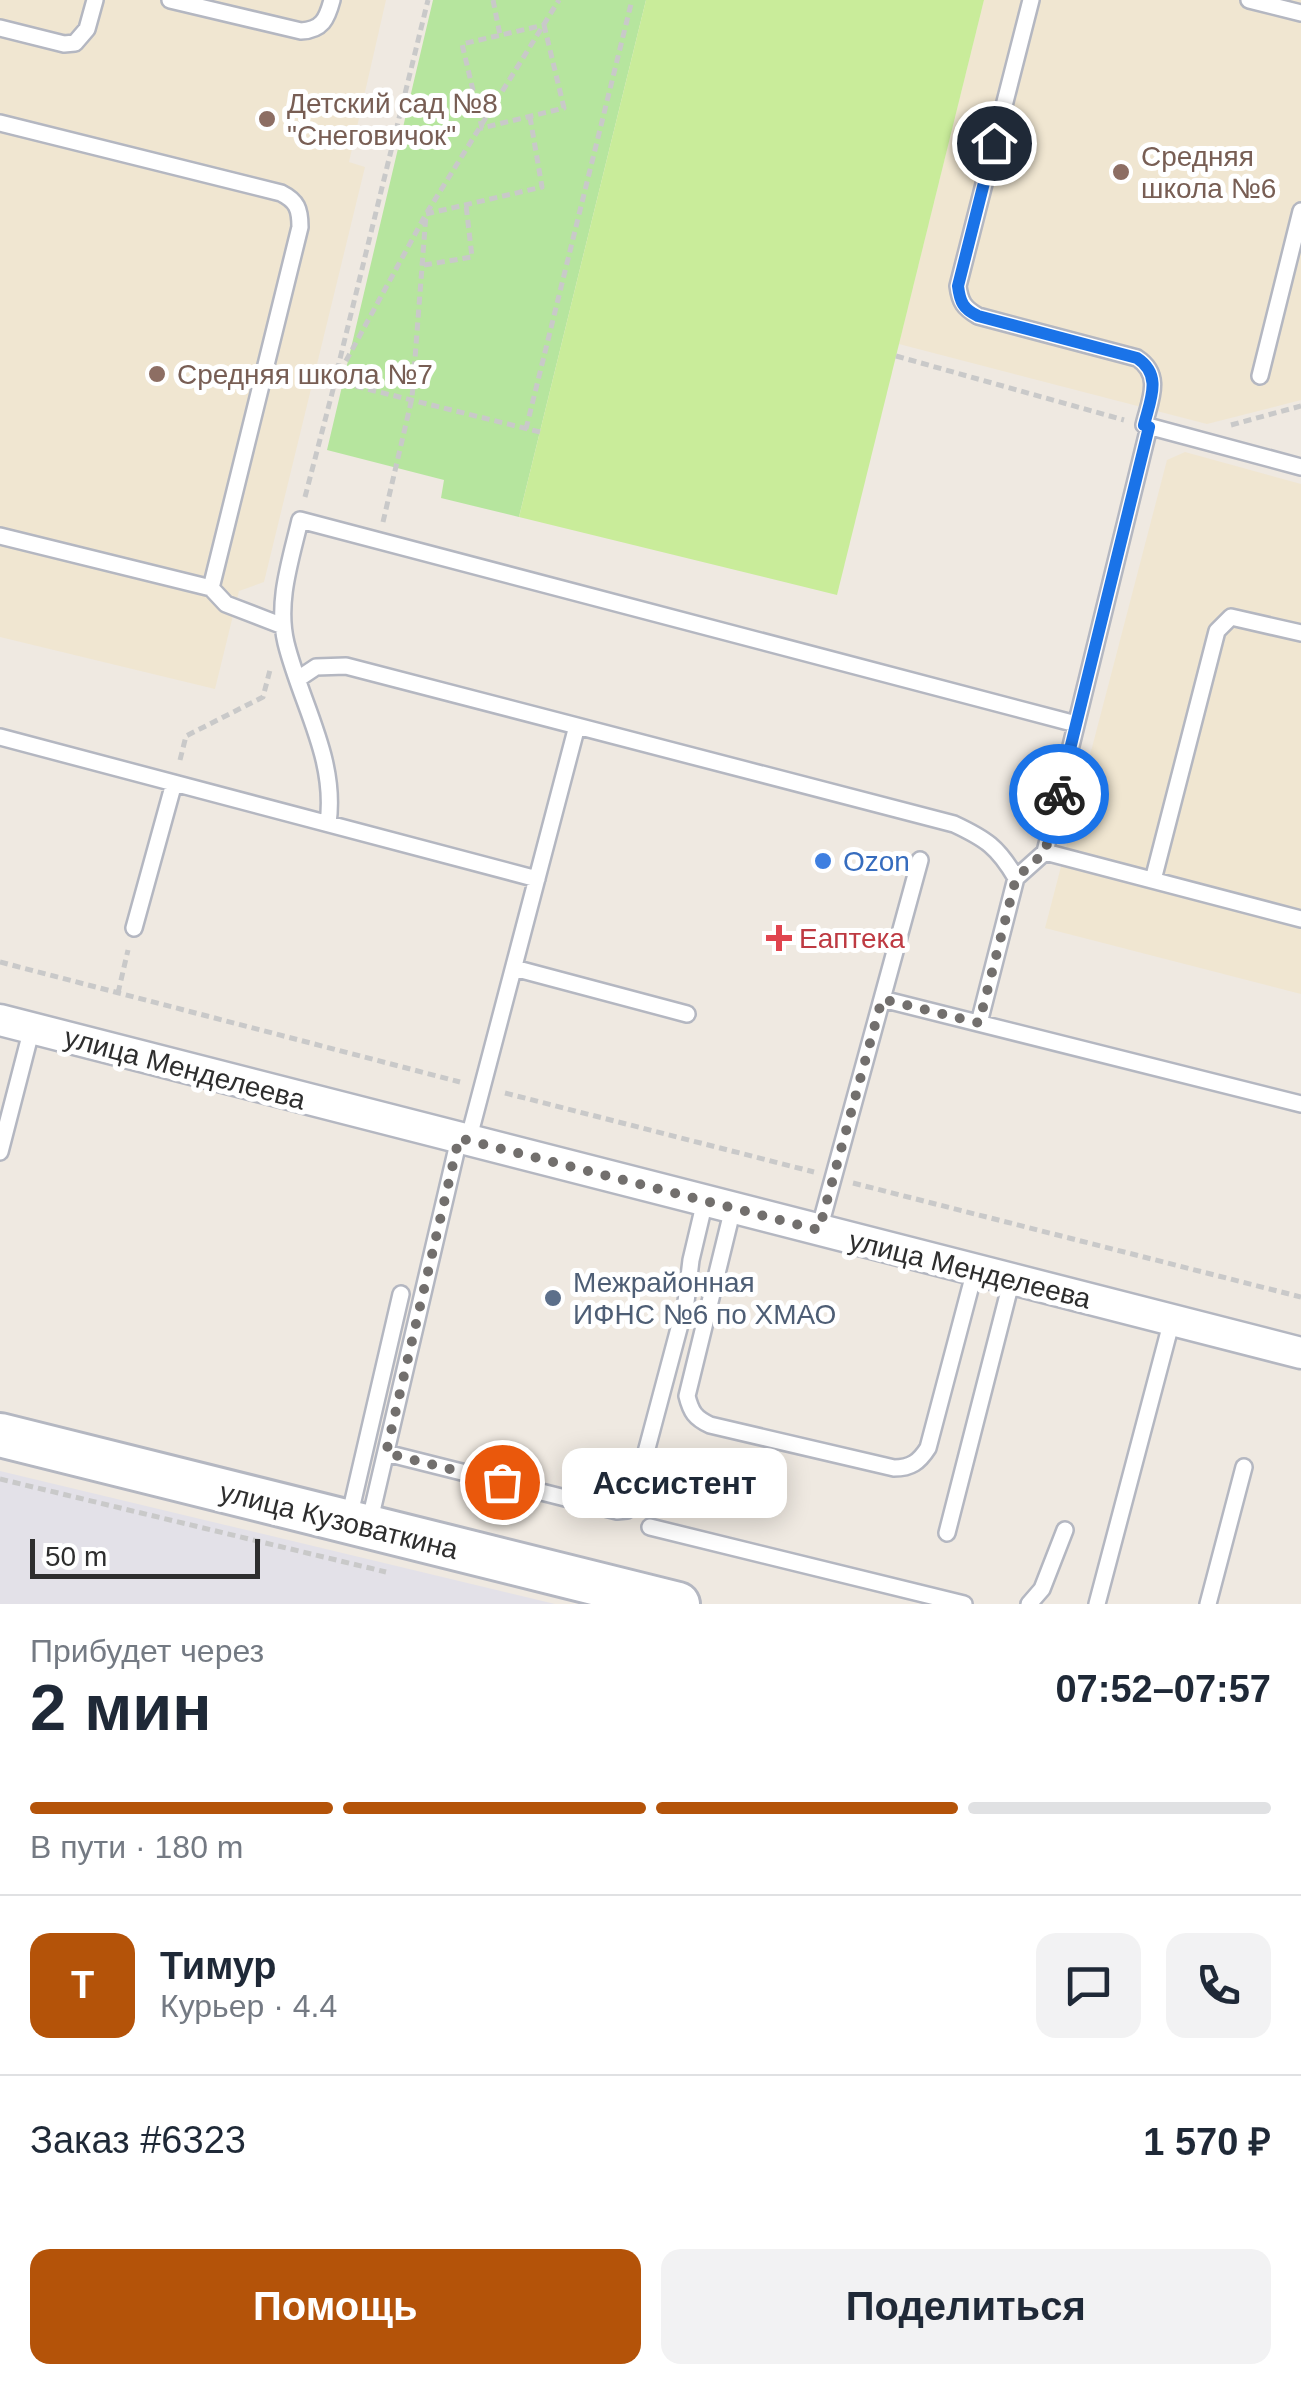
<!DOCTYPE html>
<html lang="ru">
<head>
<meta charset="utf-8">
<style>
  :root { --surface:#fff; --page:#f2f2f3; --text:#1f2937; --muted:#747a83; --line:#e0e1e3; --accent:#b45309 }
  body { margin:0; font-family:Arial,sans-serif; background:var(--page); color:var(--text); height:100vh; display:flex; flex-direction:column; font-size:38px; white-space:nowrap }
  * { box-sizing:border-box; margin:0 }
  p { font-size:32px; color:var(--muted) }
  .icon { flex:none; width:55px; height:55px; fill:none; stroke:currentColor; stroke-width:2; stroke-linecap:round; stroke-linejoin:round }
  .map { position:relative; height:1604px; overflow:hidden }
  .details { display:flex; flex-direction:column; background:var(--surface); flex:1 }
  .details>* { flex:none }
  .scale { position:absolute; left:30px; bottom:25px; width:230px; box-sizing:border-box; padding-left:10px; border:5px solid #2e2e2e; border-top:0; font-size:28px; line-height:35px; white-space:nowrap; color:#2e2e2e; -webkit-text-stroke:8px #fff; paint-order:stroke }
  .pin { position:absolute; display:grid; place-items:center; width:85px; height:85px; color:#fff; margin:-42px; border:5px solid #fff; border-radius:50%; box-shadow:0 2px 10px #0007 }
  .courier { position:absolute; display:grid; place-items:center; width:100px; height:100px; margin:-50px; border:8px solid #1a73e8; border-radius:50%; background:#fff; color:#222; box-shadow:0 2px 12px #0007 }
  .bubble { position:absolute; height:70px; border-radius:20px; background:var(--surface); box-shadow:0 5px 25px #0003; font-size:32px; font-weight:600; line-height:70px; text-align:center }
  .summary em { font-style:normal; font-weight:600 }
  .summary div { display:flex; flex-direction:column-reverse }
  .summary { display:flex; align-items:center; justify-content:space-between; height:170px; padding:0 30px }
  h1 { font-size:65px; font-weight:600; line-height:75px }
  .bar { display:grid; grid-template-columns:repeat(4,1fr); gap:15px 10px; align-content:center; height:120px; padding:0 30px }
  .bar i { height:12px; border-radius:8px; background:var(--line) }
  .bar .active { background:var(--accent) }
  .bar p { grid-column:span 4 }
  .line { display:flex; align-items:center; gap:25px; padding:0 30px; border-top:2px solid var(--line) }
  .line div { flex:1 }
  .round { display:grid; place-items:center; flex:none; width:105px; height:105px; border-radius:20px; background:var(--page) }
  .cta { display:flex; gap:20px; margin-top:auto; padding:20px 30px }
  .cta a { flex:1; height:115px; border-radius:20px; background:var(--accent); color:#fff; font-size:40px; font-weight:600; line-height:115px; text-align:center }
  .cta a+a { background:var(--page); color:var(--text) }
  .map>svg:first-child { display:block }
</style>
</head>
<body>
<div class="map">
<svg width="1301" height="1604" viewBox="0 0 1301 1604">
  <rect width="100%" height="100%" fill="#efe9e1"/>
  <!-- industrial -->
  <path fill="#e3e1e8" d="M 0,1471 L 555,1604 L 0,1604 Z"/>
  <!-- education -->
  <path fill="#f0e6d1" d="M 0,0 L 386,0 L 349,162 L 365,167 L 264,582 L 239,591 L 215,689 L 0,637 Z
    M 984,0 L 1301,0 L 1301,400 L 1207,424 L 899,344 Z
    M 1185,452 L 1301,484 L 1301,994 L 1045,928 L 1167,460 Z"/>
  <!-- green -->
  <path fill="#b6e59e" d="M 433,0 L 646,0 L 519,517 L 441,498 L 444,480 L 327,450 Z"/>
  <!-- pitch -->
  <path fill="#c9ec9a" d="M 646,0 L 984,0 L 837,595 L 519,517 Z"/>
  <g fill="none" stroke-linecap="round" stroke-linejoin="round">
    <defs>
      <path id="lane" d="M 170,0 L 301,31 C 322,30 327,19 332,0
        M 1031,0 L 958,286 C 960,302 964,308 978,316 L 1137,358 C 1163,375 1150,400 1144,425 L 1301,467
        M 1249,0 L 1301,13
        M 0,28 L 64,44 L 75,43 L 87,29 L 95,0
        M 0,123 L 281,193 C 297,201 300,209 300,227 L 211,588 L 0,536
        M 1260,376 L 1301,211
        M 211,588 L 226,604 L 283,626
        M 298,679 L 316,667 L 346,666 L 954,824 C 986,839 998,847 1016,878
        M 0,737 L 537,879
        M 328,823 C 337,759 301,704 286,643 C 276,602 291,559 300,520 L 1076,724
        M 1045,852 L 1301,919
        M 1153,880 L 1217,631 L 1231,617 L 1301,633
        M 134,928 L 174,783
        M 514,968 L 687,1014
        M 882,999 L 920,860
        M 979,1023 L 1016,878 L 1045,852 L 1149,427
        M 468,1141 L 577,726
        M 0,1152 L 32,1028
        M 733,1208 L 687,1396 C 691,1412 695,1418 710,1425 L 894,1468 C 911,1468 919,1462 928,1448 L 975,1270
        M 819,1230 L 882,999 L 1301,1104
        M 386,1453 L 617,1511 L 627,1510 L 633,1501 L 686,1302 L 691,1260 L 705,1201
        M 349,1518 L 401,1294
        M 369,1524 L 459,1139
        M 650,1527 L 964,1604
        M 947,1533 L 1012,1279
        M 1029,1604 L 1042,1589 L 1065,1530
        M 1097,1604 L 1172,1320
        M 1208,1604 L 1244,1467"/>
      <path id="street" d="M 0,1020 L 1301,1353"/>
      <path id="secondary" d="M 0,1435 L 678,1604"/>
    </defs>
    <!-- lane casing -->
    <use href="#lane" stroke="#b4b7c1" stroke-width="20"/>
    <!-- street casing -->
    <use href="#street" stroke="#b4b7c1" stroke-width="35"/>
    <!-- secondary casing -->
    <use href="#secondary" stroke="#b4b7c1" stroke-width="48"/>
    <!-- path -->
    <path stroke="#c9c9c9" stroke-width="5" stroke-dasharray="8 5" stroke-linecap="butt" d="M 493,0 L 500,35
      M 544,25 L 564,108 L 482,128 L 462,44 Z
      M 424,265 L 472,257 L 466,205
      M 896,356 L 1124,420
      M 337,371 L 428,0
      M 1231,425 L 1301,406
      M 526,429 L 632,0
      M 540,432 L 335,381 L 426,214 L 559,0
      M 305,497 L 335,382
      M 383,522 L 412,398 L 426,214 L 542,187 L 530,117
      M 180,760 L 186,736 L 263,697 L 270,670
      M 0,962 L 460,1082
      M 118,993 L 128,950
      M 505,1093 L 814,1172
      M 853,1183 L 1301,1297
      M 0,1479 L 386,1572"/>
    <!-- lane -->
    <use href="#lane" stroke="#fff" stroke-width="15"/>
    <!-- street -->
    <use href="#street" stroke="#fff" stroke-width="30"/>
    <!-- secondary -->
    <use href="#secondary" stroke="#fff" stroke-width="42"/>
  </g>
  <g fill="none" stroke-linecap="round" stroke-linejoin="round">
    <!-- done -->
    <path stroke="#726f6d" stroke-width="10" stroke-dasharray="0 18" d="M 502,1482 L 386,1453 L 459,1138 L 819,1230 L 882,999 L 979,1023 L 1016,878 L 1045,852 L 1059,794"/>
    <!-- route -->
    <path stroke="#1a73e8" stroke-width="12" d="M 994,143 L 958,286 C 960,302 963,309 978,316 L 1137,358 C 1163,375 1150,400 1144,425 L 1149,427 L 1059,794"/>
  </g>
  <!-- markers -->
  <g fill="#8d6e63" stroke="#fff" stroke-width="4">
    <circle cx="267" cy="119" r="10"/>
    <circle cx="1121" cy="172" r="10"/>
    <circle cx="157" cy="374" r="10"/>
  </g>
  <circle fill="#3f7fe0" stroke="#fff" stroke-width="4" cx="823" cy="861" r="10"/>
  <path fill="#e0444e" stroke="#fff" stroke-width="4" d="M774 923h10v10h10v10h-10v10h-10v-10h-10v-10h10z"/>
  <circle fill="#5c6f8a" stroke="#fff" stroke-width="4" cx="553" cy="1298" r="10"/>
  <g text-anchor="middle" stroke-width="10" stroke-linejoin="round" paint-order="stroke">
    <!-- education labels -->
    <g font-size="28" fill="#785e54" stroke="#fff" text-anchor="start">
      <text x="287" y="113">Детский сад №8<tspan x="287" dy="32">"Снеговичок"</tspan></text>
      <text x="1141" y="166">Средняя<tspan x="1141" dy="32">школа №6</tspan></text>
      <text x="177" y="384">Средняя школа №7</text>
    </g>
    <!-- shop labels -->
    <g font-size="28" fill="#366cbe" stroke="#fff" text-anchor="start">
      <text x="843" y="871">Ozon</text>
    </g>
    <!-- health labels -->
    <g font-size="28" fill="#be3a42" stroke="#fff" text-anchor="start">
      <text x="799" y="948">Еаптека</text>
    </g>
    <!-- street labels -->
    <g font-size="28" fill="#2e2e2e" stroke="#fff">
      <text transform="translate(185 1068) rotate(15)" y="10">улица Менделеева</text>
      <text transform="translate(970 1269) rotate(14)" y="10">улица Менделеева</text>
      <text transform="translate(339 1520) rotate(14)" y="10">улица Кузоваткина</text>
    </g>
    <!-- service labels -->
    <g font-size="28" fill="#4e5e75" stroke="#fff" text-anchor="start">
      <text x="573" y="1292">Межрайонная<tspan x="573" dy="32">ИФНС №6 по ХМАО</tspan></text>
    </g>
  </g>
</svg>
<div class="scale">50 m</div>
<div class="pin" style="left:502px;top:1482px;background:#ea580c"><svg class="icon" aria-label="bag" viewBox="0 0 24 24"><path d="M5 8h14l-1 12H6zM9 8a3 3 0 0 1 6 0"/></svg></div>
<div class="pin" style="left:994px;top:143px;background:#1f2937"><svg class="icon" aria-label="home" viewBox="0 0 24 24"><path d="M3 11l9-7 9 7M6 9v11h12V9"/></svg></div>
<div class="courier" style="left:1059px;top:794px"><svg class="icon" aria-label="bike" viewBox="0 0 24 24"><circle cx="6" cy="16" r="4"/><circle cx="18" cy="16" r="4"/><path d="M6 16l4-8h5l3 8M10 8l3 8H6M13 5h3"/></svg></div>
<div class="bubble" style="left:562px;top:1448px;width:225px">Ассистент</div>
</div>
<section class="details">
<div class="summary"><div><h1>2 мин</h1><p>Прибудет через</p></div><em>07:52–07:57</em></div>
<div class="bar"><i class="active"></i><i class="active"></i><i class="active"></i><i></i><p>В пути · 180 m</p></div>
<div class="line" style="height:180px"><b class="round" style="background:var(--accent);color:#fff">Т</b><div><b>Тимур</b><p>Курьер · 4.4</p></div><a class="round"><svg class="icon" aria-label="chat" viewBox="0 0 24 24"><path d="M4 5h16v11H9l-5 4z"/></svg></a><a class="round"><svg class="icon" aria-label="phone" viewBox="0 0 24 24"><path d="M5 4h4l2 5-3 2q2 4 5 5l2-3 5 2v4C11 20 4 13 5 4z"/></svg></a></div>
<div class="line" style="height:130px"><div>Заказ #6323</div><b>1 570 ₽</b></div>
<div class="cta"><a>Помощь</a><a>Поделиться</a></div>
</section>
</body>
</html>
